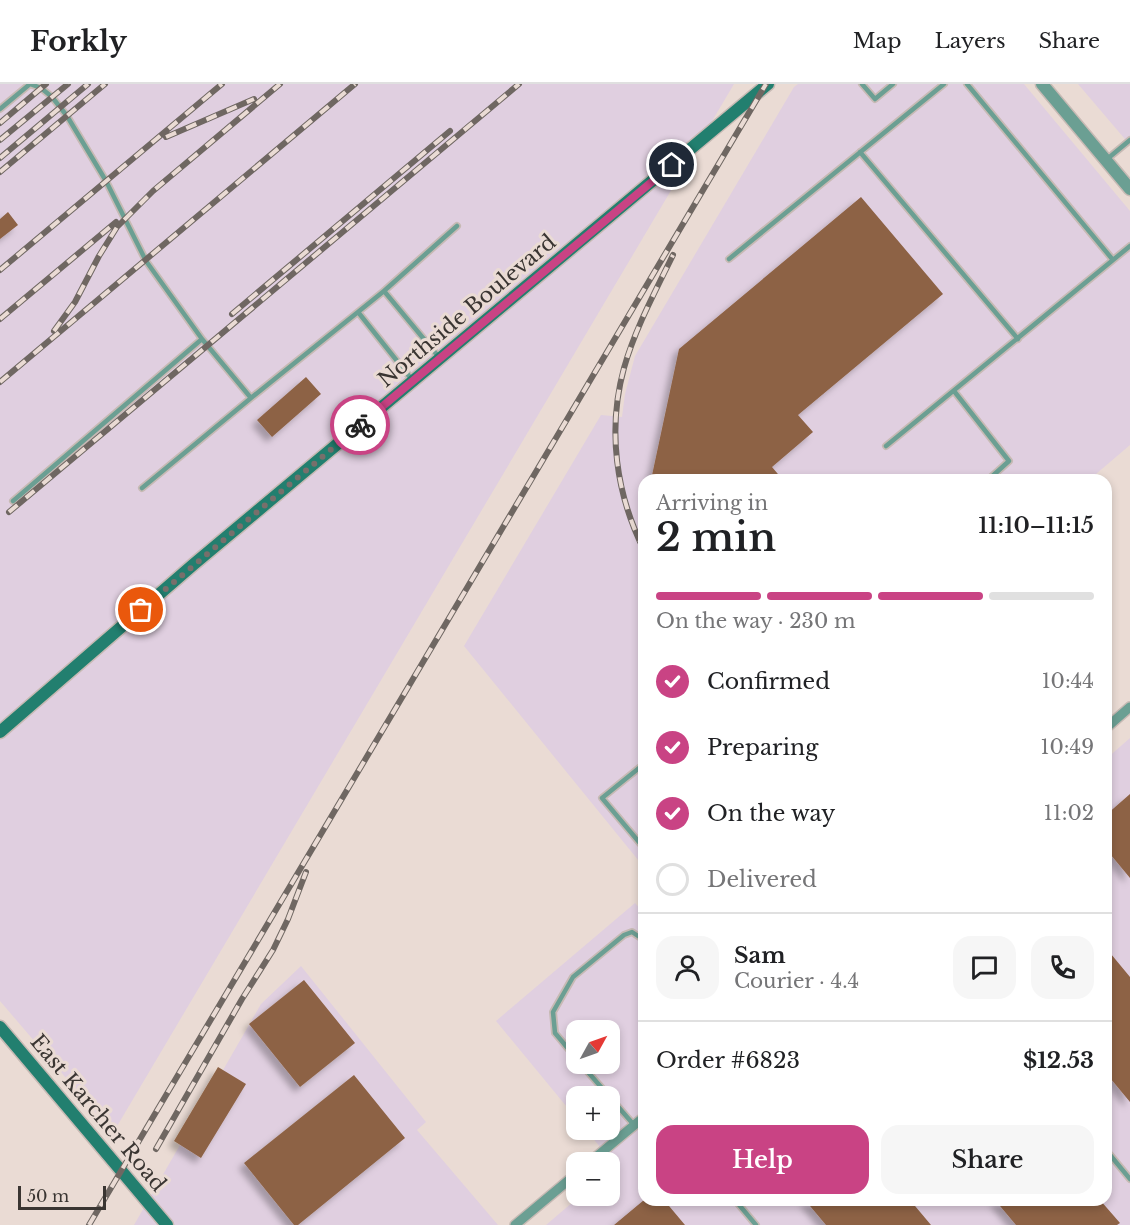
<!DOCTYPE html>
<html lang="en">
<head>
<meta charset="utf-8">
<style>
  :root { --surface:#fff; --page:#f6f6f6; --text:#202124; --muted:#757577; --line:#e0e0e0; --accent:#c94384 }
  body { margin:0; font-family:"Libre Baskerville",serif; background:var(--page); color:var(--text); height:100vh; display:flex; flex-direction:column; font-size:22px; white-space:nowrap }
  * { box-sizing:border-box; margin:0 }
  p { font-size:20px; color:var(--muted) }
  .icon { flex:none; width:33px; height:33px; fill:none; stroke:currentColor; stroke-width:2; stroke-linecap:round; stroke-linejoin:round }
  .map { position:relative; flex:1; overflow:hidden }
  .drawer { position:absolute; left:638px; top:390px; width:474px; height:732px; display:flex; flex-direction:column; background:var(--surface); border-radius:18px; box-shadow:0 3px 9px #0003 }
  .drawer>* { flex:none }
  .needle { width:39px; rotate:50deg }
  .tools { position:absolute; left:566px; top:936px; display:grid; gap:12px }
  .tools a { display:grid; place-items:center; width:54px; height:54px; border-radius:12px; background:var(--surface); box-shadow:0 3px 9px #0003; font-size:30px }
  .scale { position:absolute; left:18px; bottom:15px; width:88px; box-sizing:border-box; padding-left:6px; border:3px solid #3a3532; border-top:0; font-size:16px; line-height:21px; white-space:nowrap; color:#3a3532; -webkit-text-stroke:4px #eadbd4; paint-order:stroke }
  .pin { position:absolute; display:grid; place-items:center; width:51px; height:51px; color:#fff; margin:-26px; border:3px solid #fff; border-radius:50%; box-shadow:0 2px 6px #0007 }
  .courier { position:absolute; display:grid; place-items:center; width:60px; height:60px; margin:-30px; border:4px solid #c94384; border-radius:50%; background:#fff; color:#222; box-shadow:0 2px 8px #0007 }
  .headline em { font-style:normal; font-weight:600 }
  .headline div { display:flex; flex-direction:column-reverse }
  .headline { display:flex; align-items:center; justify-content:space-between; height:102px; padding:0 18px }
  h1 { font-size:39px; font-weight:600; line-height:45px }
  .bar { display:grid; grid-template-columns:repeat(4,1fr); gap:9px 6px; align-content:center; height:72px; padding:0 18px }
  .bar i { height:8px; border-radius:4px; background:var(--line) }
  .bar .on { background:var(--accent) }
  .bar p { grid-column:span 4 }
  .line { display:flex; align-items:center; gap:15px; padding:0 18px; border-top:2px solid var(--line) }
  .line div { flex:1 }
  .round { display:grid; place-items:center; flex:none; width:63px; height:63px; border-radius:18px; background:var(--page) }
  ol { padding:0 18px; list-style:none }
  li { display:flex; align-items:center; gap:18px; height:66px }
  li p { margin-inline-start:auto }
  li .icon { padding:6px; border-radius:50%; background:var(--accent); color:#fff; stroke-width:4 }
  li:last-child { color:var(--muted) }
  li i { width:33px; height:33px; border:3px solid var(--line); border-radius:50% }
  .cta { display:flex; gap:12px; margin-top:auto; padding:12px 18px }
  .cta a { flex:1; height:69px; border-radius:18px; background:var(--accent); color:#fff; font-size:24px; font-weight:600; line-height:69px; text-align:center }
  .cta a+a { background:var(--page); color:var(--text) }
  header { display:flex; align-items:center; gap:36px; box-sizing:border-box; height:84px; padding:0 30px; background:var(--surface); border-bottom:2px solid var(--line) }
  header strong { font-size:28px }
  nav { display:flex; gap:33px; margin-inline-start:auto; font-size:21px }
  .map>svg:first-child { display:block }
</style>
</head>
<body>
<header>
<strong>Forkly</strong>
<nav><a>Map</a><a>Layers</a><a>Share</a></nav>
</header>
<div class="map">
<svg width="1130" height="1141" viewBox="0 0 1130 1141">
  <defs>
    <filter id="shadow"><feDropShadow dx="-5.5" dy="5.5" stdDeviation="3" flood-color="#0004"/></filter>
  </defs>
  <rect width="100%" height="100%" fill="#eadbd4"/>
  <!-- industrial -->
  <path fill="#e0cfe0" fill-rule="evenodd" d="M 0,0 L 734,0 L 113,1049 L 0,917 Z
    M 798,0 L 1024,0 L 1130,127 L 1130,361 L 1089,396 L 644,396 L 643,782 L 464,562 L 601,331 L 622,333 L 625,310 L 635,272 L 794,3 Z
    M 1078,0 L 1130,0 L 1130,61 Z
    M 1130,654 L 1130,1141 L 546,1141 L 580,1112 L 609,1112 L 609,1087 L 615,1081 L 586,1046 L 609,1046 L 609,1012 L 576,1012 L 576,1034 L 496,937 L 635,819 L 644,829 L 644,1116 L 1106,1116 L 1106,675 ZM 576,946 L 609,946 L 609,980 L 576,980 Z
    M 301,882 L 426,1038 L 417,1046 L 498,1141 L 134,1141 L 261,920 Z"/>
  <!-- building -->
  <path fill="#8d6244" filter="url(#shadow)" d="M 861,113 L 943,210 L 798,331 L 813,348 L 772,383 L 783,396 L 651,396 L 679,265 Z
    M 8,128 L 18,141 L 0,155 L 0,135 Z
    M 306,293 L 321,310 L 272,353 L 257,336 Z
    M 1130,710 L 1130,794 L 1106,765 L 1106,731 Z
    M 1106,864 L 1130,893 L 1130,1018 L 1106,989 Z
    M 304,896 L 355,959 L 300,1003 L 249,940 Z
    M 218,983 L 246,1000 L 201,1074 L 174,1057 Z
    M 354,991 L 405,1054 L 298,1141 L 294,1141 L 244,1079 Z
    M 644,1116 L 664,1116 L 685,1141 L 614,1141 Z
    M 805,1116 L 910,1116 L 931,1141 L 826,1141 Z
    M 995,1116 L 1100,1116 L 1120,1139 L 1117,1141 L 1016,1141 Z"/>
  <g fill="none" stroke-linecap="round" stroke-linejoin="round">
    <defs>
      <path id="service" d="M 862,0 L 875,15 L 893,0
        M 967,0 L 1113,176 L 1130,162
        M 0,25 L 30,0 L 41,4 L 52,13 L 67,32 L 106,97 L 146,177 L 202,255
        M 860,68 L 1018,255
        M 1106,76 L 1130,56
        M 729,175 L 944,0
        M 384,207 L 457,142
        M 358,228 L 384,207 L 438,272
        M 954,307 L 1009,377 L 988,396
        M 886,362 L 1113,176
        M 142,404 L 251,314 L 358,228 L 413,297
        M 13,417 L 202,255 L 251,314
        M 644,680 L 602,714 L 644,764
        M 576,974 L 555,949 L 553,928 L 573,893 L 624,851 L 632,848 L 644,856
        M 581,980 L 634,1041
        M 1106,1066 L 1130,1095
        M 605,1112 L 608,1115
        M 735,1116 L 756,1141"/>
      <path id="minor" d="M 1106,644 L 1130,623
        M 590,1078 L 644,1033
        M 515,1141 L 576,1090"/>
      <path id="tertiary" d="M 1042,0 L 1130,105"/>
      <path id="secondary" d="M 0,648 L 194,480 L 768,0
        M 0,943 L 167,1141"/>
    </defs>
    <!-- service casing -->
    <use href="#service" stroke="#c7bab4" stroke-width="8"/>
    <!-- minor casing -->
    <use href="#minor" stroke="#c7bab4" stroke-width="12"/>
    <!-- tertiary casing -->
    <use href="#tertiary" stroke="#c7bab4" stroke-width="15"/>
    <!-- secondary casing -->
    <use href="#secondary" stroke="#c7bab4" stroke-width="15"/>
    <!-- service -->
    <use href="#service" stroke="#6b9f93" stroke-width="4.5"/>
    <!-- minor -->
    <use href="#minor" stroke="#6b9f93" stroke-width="9"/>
    <!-- tertiary -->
    <use href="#tertiary" stroke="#6b9f93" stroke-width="12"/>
    <!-- secondary -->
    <use href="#secondary" stroke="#227f6f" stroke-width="12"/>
    <defs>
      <path id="rail" d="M 0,39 L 46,0
        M 166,53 L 254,15
        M 0,56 L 68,0
        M 0,74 L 88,0
        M 0,88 L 105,0
        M 0,186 L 222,0
        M 232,230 L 450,47
        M 0,235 L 116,138
        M 54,247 L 75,218 L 99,172 L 117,143 L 153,107 L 280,0
        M 0,298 L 355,0
        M 9,428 L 519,0
        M 644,466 C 616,410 607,346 624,284 C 635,245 655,208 673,171
        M 156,1065 L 242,915 L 273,866 L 288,835 L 306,788
        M 89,1141 L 766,0"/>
    </defs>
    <!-- rail casing -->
    <use href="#rail" stroke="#6f6762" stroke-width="6"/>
    <!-- rail -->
    <use href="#rail" stroke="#eadbd4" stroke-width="4" stroke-dasharray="11" stroke-linecap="butt"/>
  </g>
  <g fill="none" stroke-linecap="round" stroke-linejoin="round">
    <!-- done -->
    <path stroke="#786f6b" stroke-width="6" stroke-dasharray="0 10.8" d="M 141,526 L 360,341"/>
    <!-- route -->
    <path stroke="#c94384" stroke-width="8" d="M 360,341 L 672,81"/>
  </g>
  <g text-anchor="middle" stroke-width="6" stroke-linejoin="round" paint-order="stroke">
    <!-- street labels -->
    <g font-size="21" fill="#3a3532" stroke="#eadbd4">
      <text transform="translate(467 227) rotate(-40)" y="7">Northside Boulevard</text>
      <text transform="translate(98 1029) rotate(50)" y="7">East Karcher Road</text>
    </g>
  </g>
</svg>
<div class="tools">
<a><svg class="needle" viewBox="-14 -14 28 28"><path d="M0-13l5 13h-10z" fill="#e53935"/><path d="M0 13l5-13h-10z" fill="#757577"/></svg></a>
<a>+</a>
<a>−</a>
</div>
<div class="scale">50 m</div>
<div class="pin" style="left:141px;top:526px;background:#ea580c"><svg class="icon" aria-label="bag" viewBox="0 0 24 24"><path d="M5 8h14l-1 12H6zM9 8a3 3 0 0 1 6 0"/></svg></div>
<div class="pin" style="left:672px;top:81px;background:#1f2937"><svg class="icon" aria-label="home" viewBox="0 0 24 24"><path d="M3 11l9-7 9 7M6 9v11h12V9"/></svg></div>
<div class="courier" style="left:360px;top:341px"><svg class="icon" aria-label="bike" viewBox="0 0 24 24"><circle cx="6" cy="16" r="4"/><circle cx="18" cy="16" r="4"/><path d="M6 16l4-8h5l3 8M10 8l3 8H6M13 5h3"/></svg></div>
<section class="drawer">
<div class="headline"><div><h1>2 min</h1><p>Arriving in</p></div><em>11:10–11:15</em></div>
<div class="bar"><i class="on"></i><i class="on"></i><i class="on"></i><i></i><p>On the way · 230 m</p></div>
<ol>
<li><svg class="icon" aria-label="check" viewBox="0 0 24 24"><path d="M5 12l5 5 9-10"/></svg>Confirmed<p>10:44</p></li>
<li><svg class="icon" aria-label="check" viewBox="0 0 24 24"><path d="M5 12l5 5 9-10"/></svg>Preparing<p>10:49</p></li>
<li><svg class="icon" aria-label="check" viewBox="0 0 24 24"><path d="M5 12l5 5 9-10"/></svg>On the way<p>11:02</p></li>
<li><i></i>Delivered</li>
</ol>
<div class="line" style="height:108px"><a class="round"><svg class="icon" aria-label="person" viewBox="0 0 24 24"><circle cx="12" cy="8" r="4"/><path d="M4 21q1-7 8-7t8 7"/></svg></a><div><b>Sam</b><p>Courier · 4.4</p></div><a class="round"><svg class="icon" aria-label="chat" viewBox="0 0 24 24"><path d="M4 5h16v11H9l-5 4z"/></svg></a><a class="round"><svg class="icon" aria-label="phone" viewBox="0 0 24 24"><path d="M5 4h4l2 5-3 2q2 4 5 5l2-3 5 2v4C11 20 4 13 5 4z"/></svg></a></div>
<div class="line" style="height:78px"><div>Order #6823</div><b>$12.53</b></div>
<div class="cta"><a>Help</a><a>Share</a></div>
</section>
</div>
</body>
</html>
